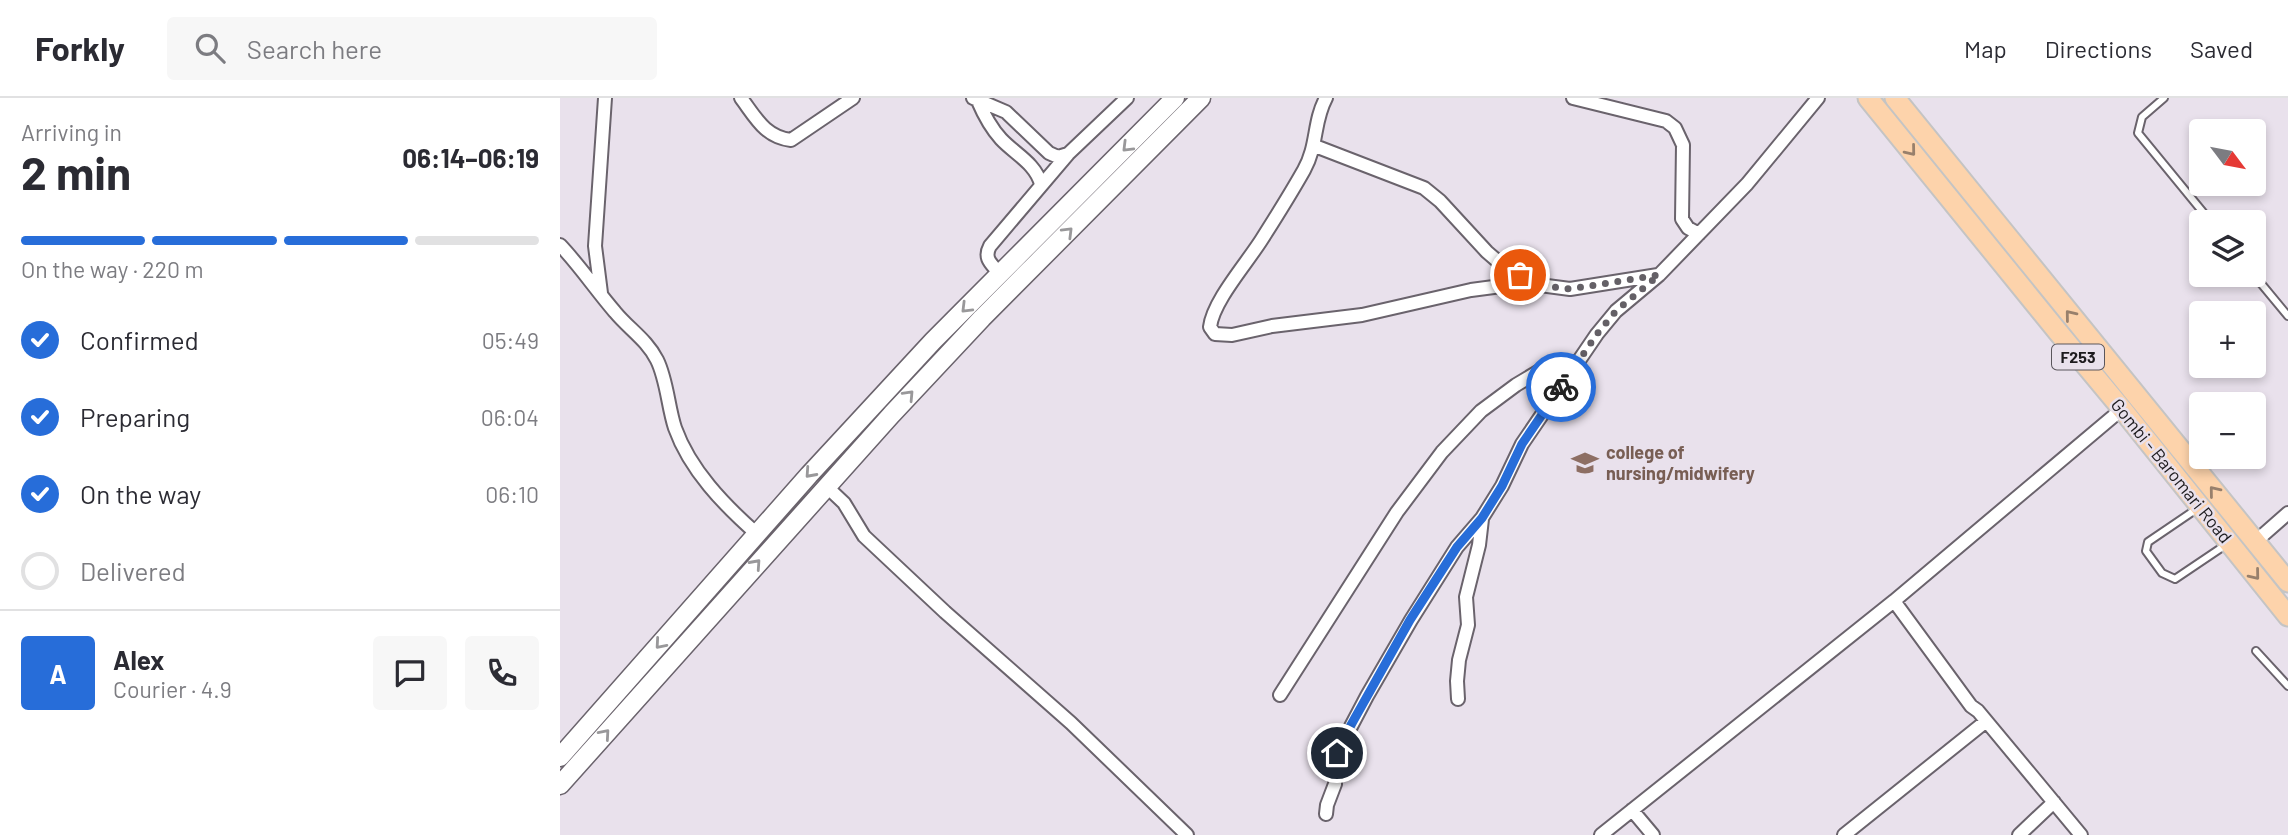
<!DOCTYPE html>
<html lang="en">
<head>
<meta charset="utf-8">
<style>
  :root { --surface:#fff; --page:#f7f7f7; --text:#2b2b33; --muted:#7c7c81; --line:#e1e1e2; --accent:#276dd9 }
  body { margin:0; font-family:Barlow,sans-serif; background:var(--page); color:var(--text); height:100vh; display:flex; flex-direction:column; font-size:26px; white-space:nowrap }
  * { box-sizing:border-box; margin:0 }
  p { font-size:23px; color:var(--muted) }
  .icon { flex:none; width:38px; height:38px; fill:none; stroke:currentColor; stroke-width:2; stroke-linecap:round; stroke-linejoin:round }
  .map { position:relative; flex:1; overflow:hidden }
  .drawer { display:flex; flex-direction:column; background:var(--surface); width:560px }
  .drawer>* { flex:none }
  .needle { width:46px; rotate:122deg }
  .buttons { position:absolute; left:1629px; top:21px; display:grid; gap:14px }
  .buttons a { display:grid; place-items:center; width:77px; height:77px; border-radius:7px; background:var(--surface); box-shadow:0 4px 10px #0003; font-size:35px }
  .pin { position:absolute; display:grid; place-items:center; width:60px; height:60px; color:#fff; margin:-30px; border:4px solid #fff; border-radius:50%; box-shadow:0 2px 7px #0007 }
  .courier { position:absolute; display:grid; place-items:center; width:70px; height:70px; margin:-35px; border:5px solid #276dd9; border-radius:50%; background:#fff; color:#222; box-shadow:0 2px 9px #0007 }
  .headline em { font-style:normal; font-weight:700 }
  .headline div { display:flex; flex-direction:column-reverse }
  .headline { display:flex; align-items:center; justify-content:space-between; height:119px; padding:0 21px }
  h1 { font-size:46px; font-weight:700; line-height:52px }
  .bar { display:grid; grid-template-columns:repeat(4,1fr); gap:10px 7px; align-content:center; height:84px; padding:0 21px }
  .bar i { height:9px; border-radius:5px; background:var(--line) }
  .bar .current { background:var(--accent) }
  .bar p { grid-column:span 4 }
  .line { display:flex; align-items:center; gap:18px; padding:0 21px; border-top:2px solid var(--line) }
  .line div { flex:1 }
  .round { display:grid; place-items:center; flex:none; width:74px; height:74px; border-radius:7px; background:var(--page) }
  ol { padding:0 21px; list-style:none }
  li { display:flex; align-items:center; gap:21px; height:77px }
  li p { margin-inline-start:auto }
  li .icon { padding:7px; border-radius:50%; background:var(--accent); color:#fff; stroke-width:4 }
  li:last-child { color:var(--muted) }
  li i { width:38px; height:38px; border:4px solid var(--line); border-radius:50% }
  header { display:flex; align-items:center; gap:42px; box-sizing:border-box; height:98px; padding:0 35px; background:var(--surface); border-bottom:2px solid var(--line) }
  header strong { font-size:33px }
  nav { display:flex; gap:38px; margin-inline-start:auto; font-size:24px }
  .search { width:490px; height:63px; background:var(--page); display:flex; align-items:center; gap:18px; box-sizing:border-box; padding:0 24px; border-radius:7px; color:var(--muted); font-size:26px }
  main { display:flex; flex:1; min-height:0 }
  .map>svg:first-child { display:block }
</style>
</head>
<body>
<header>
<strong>Forkly</strong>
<div class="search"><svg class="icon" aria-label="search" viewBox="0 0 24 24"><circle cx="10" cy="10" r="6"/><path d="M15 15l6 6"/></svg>Search here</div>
<nav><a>Map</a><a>Directions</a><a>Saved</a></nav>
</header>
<main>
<section class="drawer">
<div class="headline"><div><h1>2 min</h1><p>Arriving in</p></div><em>06:14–06:19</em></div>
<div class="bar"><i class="current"></i><i class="current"></i><i class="current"></i><i></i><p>On the way · 220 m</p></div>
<ol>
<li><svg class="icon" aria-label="check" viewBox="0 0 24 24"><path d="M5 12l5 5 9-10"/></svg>Confirmed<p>05:49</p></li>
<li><svg class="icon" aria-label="check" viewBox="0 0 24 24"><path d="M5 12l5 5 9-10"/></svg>Preparing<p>06:04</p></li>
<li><svg class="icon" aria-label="check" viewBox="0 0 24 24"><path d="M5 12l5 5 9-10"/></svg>On the way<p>06:10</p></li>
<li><i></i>Delivered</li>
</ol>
<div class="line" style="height:126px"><b class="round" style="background:var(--accent);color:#fff">A</b><div><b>Alex</b><p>Courier · 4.9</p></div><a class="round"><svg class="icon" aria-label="chat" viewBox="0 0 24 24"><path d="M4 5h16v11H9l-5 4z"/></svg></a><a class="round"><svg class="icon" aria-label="phone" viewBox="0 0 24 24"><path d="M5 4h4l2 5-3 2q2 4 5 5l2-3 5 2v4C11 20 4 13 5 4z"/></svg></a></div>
</section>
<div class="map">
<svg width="1728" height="737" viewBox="0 0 1728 737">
  <rect width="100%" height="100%" fill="#e9e1ec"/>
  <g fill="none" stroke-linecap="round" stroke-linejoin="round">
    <defs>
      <path id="service" d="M 1604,0 L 1582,19 L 1578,35 L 1651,124
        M 1694,177 L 1728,218
        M 1638,410 L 1588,444 L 1586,453 L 1602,475 L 1615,481 L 1667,446
        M 1696,553 L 1728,588"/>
      <path id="minor" d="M 181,0 C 196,20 205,39 231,42 L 293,0
        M 413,0 L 446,14 L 489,55 L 498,59 L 508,56
        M 766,0 C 753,24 758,47 744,72 C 731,95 716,119 702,141 C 687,165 653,203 650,229 L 655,236 L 672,237 L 712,228 L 802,217 L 911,192 L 964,185 L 1010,191 L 1098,177
        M 1013,0 L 1106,23 L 1115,30 L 1123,47 L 1122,121 L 1128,130 L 1139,136
        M 418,3 C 424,17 431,30 441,41 C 455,56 475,65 481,86
        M 755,48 L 864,90 L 880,103 L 927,154 L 949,173 L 973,182
        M 0,147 C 20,168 36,192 55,214 C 69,231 87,242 97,262 C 107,282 108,309 115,330 C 130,372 164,407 197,436
        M 440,176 C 432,166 423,161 430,148 L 508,56 L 567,0
        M 41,195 L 35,148 L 45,0
        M 266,388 L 284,405 L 304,438 L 385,514 L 511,625 L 627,737
        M 1695,444 L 1728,415
        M 1334,503 L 1411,608 L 1418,613 L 1521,737
        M 720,597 L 837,414 L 882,354 L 921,313 L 956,287 L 986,269 L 1018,263
        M 898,601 L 897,583 L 899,562 L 908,527 L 906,499 L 919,447 L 922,421
        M 1072,712 L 1093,737
        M 766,716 L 767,707 L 775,686 L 777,655 L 807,598 L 851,522 L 897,449 L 922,420 L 942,388 L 962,346 L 1037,236 L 1056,213 L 1099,177 L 1187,86 L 1258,0
        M 1041,737 L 1334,503 L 1562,311
        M 1284,737 L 1425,624
        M 1459,737 L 1494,704"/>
      <path id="secondary" d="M 0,659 L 249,377 L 373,243 L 615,0
        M 0,687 L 332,316 L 422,220 L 641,0"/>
      <path id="primary" d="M 1308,0 L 1498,234 L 1562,311 L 1728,518
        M 1335,0 L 1728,484"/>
    </defs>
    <!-- service casing -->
    <use href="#service" stroke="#6a636c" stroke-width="10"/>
    <!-- minor casing -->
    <use href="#minor" stroke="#6a636c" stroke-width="16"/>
    <!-- secondary casing -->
    <use href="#secondary" stroke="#6a636c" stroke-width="21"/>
    <!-- primary casing -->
    <use href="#primary" stroke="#c4c4c4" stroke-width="23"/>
    <!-- service -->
    <use href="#service" stroke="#fff" stroke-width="6"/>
    <!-- minor -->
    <use href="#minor" stroke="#fff" stroke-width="12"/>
    <!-- secondary -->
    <use href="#secondary" stroke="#fff" stroke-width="18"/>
    <!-- primary -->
    <use href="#primary" stroke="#fdd3ab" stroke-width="19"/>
  </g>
  <!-- one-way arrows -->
  <defs><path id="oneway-chevron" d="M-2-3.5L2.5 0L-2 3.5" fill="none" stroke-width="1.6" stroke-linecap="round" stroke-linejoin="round" transform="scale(1.75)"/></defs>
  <g stroke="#99989a">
    <use href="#oneway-chevron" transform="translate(567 49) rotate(135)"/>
    <use href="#oneway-chevron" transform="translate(508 134) rotate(-45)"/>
    <use href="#oneway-chevron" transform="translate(406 210) rotate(135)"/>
    <use href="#oneway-chevron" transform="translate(349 297) rotate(-47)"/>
    <use href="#oneway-chevron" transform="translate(250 375) rotate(132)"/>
    <use href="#oneway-chevron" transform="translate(196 466) rotate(-48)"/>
    <use href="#oneway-chevron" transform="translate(100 546) rotate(131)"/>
    <use href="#oneway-chevron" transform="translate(45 636) rotate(-49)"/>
  </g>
  <g stroke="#98806c">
    <use href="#oneway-chevron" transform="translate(1351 53) rotate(51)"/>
    <use href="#oneway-chevron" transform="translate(1510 217) rotate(-129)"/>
    <use href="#oneway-chevron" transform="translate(1654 393) rotate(-129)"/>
    <use href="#oneway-chevron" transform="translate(1695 477) rotate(51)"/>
  </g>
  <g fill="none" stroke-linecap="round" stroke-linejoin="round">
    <!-- done -->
    <path stroke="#646066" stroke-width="7" stroke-dasharray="0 12.6" d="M 960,177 L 986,188 L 1010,191 L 1099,177 L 1056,213 L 1037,236 L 1001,289"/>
    <!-- route -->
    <path stroke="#276dd9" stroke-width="9" d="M 777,655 L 782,643 L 850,522 L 897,449 L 922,420 L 942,388 L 962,346 L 1001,289"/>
  </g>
  <!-- icons -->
  <defs>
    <symbol id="university-bare" viewBox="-9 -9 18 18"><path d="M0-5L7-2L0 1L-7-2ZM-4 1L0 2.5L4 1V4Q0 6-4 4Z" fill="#8d6e63" stroke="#e9e1ec" stroke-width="2.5" paint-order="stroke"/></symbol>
  </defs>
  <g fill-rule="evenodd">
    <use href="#university-bare" x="1006" y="346" width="38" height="38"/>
  </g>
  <g text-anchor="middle" stroke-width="5" stroke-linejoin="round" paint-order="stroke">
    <!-- shield labels -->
    <rect fill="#e9e1ec" stroke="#5a565c" stroke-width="2" x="1492" y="246.5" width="52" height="25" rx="5"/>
    <g font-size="16" font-weight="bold" fill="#1d1b1e">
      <text x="1518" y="265">F253</text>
    </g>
    <!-- education labels -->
    <g font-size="18" font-weight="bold" fill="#785e54" stroke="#e9e1ec" text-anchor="start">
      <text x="1046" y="361">college of<tspan x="1046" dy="21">nursing/midwifery</tspan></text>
    </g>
    <!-- street labels -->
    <g font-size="18" fill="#1d1b1e" stroke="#e9e1ec">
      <text transform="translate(1611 373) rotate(51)" y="6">Gombi - Baromari Road</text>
    </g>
  </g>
</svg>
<div class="buttons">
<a><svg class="needle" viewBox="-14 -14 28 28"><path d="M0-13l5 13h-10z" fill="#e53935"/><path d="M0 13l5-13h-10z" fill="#7c7c81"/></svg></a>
<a><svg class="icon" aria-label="layers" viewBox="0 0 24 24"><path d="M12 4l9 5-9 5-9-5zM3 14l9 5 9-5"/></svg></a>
<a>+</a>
<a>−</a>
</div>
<div class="pin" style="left:960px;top:177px;background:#ea580c"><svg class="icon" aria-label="bag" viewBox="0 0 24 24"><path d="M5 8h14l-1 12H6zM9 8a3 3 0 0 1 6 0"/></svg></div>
<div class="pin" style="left:777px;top:655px;background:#1f2937"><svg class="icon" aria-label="home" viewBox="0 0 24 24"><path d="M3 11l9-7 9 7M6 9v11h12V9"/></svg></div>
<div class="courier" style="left:1001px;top:289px"><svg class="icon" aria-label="bike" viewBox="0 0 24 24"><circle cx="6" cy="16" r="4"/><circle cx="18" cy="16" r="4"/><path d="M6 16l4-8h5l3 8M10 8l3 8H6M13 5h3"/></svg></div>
</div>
</main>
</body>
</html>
